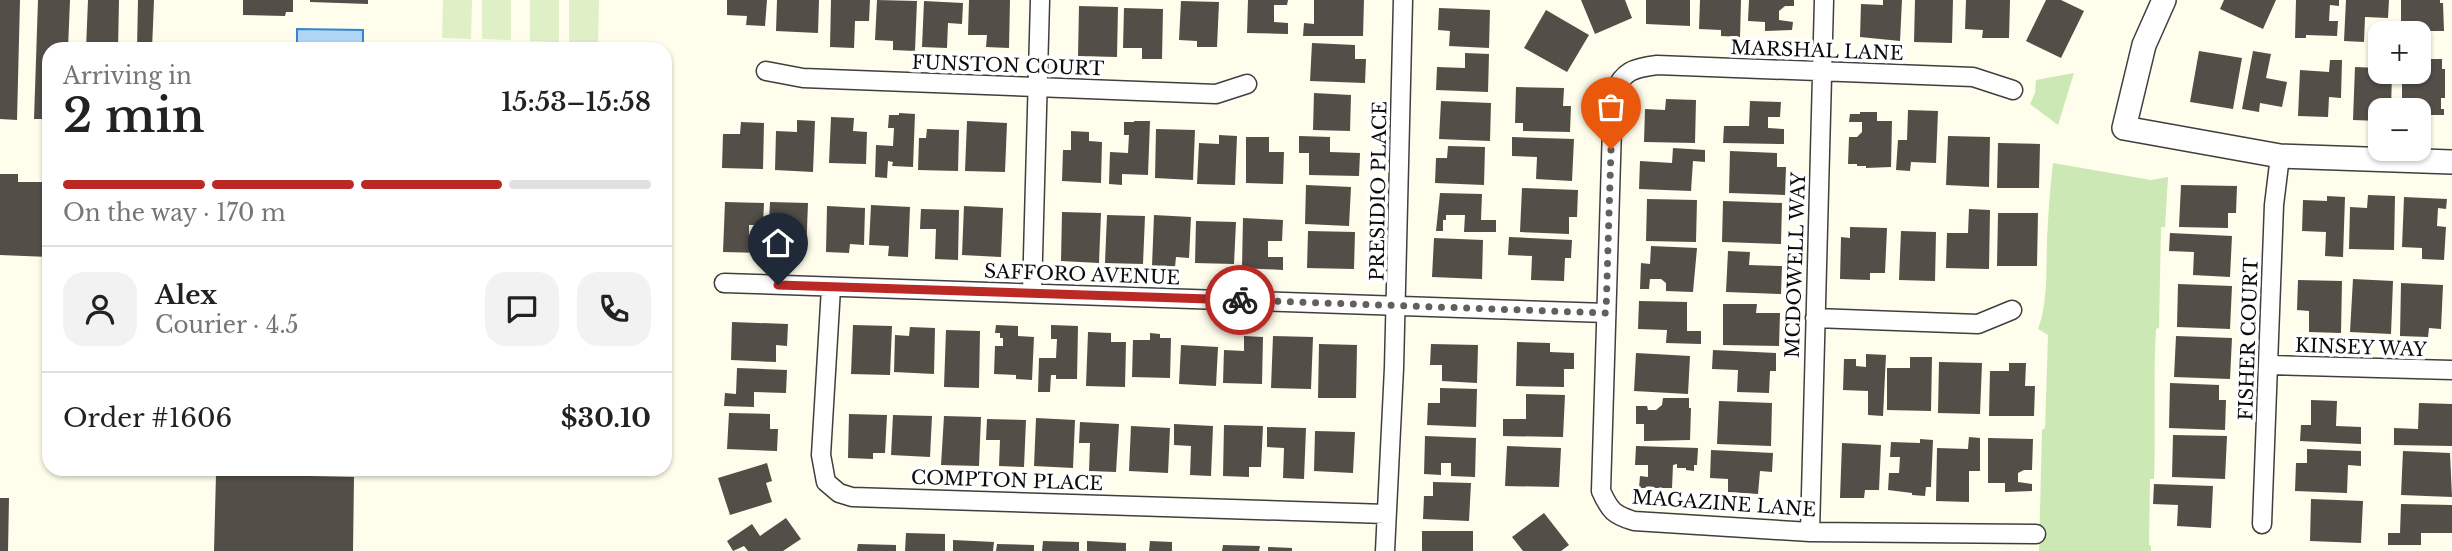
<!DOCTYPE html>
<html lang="en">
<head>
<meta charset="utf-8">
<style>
  :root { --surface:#fff; --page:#f2f2f2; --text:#222; --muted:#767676; --line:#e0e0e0; --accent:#bb2924 }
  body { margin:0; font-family:"Libre Baskerville",serif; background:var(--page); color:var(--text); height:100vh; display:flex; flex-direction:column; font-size:26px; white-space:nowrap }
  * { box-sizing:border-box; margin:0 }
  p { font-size:23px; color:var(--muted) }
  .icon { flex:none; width:38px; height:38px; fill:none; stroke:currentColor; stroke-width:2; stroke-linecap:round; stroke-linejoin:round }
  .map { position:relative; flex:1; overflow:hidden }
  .sheet { position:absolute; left:42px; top:42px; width:630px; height:434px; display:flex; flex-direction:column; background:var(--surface); border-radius:21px; box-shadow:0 2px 5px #0004 }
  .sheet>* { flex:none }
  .fabs { position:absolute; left:2368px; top:21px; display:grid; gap:14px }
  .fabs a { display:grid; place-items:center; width:63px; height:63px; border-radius:14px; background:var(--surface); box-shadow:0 2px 5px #0004; font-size:35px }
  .pin { position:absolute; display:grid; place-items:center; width:60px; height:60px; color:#fff; margin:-72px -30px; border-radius:50% 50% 50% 0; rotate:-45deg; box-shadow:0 0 7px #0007 }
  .pin .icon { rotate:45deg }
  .courier { position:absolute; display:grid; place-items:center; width:70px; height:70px; margin:-35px; border:5px solid #bb2924; border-radius:50%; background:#fff; color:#222; box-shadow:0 2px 9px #0007 }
  .summary em { font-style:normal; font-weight:600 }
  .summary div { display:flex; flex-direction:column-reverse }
  .summary { display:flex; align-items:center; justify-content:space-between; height:119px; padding:0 21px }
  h1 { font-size:46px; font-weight:600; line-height:52px }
  .bar { display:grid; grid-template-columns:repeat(4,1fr); gap:10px 7px; align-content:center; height:84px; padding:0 21px }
  .bar i { height:9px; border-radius:5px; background:var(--line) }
  .bar .selected { background:var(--accent) }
  .bar p { grid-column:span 4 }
  .line { display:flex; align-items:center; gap:18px; padding:0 21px; border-top:2px solid var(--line) }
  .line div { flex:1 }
  .round { display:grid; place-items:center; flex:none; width:74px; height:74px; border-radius:21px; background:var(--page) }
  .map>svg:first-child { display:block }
</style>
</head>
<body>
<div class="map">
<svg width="2452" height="551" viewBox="0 0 2452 551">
  <rect width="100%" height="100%" fill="#fffdeb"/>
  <!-- green -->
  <path fill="#cce9b5" d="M 2074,73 L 2058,125 L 2030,104 L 2035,93 L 2036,80 Z
    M 2053,163 L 2151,180 L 2168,177 L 2165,227 L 2161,227 L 2159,328 L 2156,329 C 2153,379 2156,429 2154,479 L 2150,479 L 2149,545 L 2151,546 L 2151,551 L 2039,551 L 2042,430 L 2045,428 L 2048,335 L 2038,329 C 2048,302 2046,270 2047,241 C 2048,215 2050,189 2053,163 Z"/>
  <!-- pitch -->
  <path fill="#dff0c7" d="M 443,0 L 472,0 L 471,39 L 442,38 Z
    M 482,0 L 511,0 L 511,40 L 482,39 Z
    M 530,0 L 559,0 L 559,42 L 530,41 Z
    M 569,0 L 599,0 L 598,43 L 569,42 Z"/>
  <!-- water -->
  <path fill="#b0d6f6" stroke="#3786cd" stroke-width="2" d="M 297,29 L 363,30 L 363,49 L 297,49 Z"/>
  <!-- building -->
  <path fill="#544e48" d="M 0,0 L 20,0 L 17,120 L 0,119 Z
    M 38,0 L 70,0 L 68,49 L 49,49 L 49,119 L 34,119 Z
    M 88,0 L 119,0 L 118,49 L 86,49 Z
    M 138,0 L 154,0 L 152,49 L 137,49 Z
    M 243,0 L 293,0 L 293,12 L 286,12 L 285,16 L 243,15 Z
    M 310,0 L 368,0 L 368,4 L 310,2 Z
    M 727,0 L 767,0 L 765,26 L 746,25 L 747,16 L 727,15 Z
    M 777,0 L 819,0 L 818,33 L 776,31 Z
    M 831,0 L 870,0 L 869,21 L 855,21 L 854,48 L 830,47 Z
    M 877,0 L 917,1 L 915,51 L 893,50 L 893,41 L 875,40 Z
    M 969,0 L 1010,0 L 1009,48 L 986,47 L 987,35 L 968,35 Z
    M 1248,0 L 1288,0 L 1287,5 L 1274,5 L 1274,22 L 1288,23 L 1288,34 L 1247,33 Z
    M 1314,0 L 1364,0 L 1363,36 L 1303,36 L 1304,23 L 1314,24 Z
    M 1581,0 L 1625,0 L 1632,18 L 1595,34 Z
    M 1646,0 L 1690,0 L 1690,26 L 1646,24 Z
    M 1700,0 L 1741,0 L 1740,37 L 1721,36 L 1721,30 L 1699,29 Z
    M 1749,0 L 1794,0 L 1794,6 L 1785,6 L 1779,11 L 1779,20 L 1793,22 L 1792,30 L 1765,31 L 1765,22 L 1748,21 Z
    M 1883,0 L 1902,0 L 1900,41 L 1860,37 L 1861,4 L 1883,5 Z
    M 1915,0 L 1953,0 L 1952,43 L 1914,42 Z
    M 1966,0 L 2010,0 L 2009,38 L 1982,38 L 1983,30 L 1965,29 Z
    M 2046,0 L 2061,0 L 2084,11 L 2061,58 L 2026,41 Z
    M 2224,0 L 2276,0 L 2263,29 L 2220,9 Z
    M 2296,0 L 2339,0 L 2339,6 L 2330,5 L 2329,21 L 2338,21 L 2337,36 L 2306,35 L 2306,38 L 2295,38 Z
    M 2346,0 L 2389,0 L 2388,18 L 2365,17 L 2364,42 L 2344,41 Z
    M 2401,0 L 2440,0 L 2440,3 L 2443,3 L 2444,31 L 2410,31 L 2410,28 L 2401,29 Z
    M 924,1 L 963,3 L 962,24 L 948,23 L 947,48 L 922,47 Z
    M 1181,1 L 1219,2 L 1217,47 L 1197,47 L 1197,41 L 1179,40 Z
    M 1079,6 L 1118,7 L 1117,57 L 1078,56 Z
    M 1124,8 L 1163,9 L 1162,59 L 1142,59 L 1142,48 L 1123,48 Z
    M 1439,8 L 1490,10 L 1489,48 L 1449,46 L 1450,31 L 1438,30 Z
    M 1546,10 L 1589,35 L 1567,72 L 1524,48 Z
    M 1312,43 L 1355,45 L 1355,59 L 1366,59 L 1365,83 L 1310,81 Z
    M 2199,51 L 2242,58 L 2233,109 L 2190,102 Z
    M 2253,51 L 2271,54 L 2266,78 L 2287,82 L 2282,107 L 2260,103 L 2259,112 L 2242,109 Z
    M 1465,53 L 1489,54 L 1488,92 L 1436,90 L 1437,67 L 1465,68 Z
    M 2418,59 L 2442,59 L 2442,69 L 2445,69 L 2445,98 L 2441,98 L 2441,109 L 2444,109 L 2444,115 L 2428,115 L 2428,124 L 2418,123 L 2418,110 L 2414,110 L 2414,103 L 2410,98 L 2402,98 L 2402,72 L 2418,72 Z
    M 2330,60 L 2342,60 L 2341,98 L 2329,97 L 2328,117 L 2298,116 L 2300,70 L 2329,72 Z
    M 2355,67 L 2380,68 L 2380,72 L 2392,72 L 2391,110 L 2380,110 L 2380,121 L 2353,120 Z
    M 1516,87 L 1564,88 L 1563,106 L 1571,106 L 1570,132 L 1523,131 L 1523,123 L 1515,123 Z
    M 1314,93 L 1351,95 L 1350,131 L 1313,130 Z
    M 1666,99 L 1696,100 L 1695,143 L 1644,142 L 1645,109 L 1665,110 Z
    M 1441,101 L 1491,103 L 1490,141 L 1439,139 Z
    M 1750,101 L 1781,102 L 1780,117 L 1768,117 L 1768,128 L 1784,129 L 1784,144 L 1723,143 L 1724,126 L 1749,126 Z
    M 1908,110 L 1938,111 L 1936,163 L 1911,162 L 1910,171 L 1896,170 L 1898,140 L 1907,140 Z
    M 1860,112 L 1877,112 L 1877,121 L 1892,121 L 1891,167 L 1866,168 L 1866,166 L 1857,166 L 1857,164 L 1848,164 L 1849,137 L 1857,137 L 1862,132 L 1862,122 L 1849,122 L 1850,114 L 1860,114 Z
    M 899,113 L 915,114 L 913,167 L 892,166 L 893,162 L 888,161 L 887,178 L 875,177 L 876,145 L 893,146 L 894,128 L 888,128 L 889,115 L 899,115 Z
    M 831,117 L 854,118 L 853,131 L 867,132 L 866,164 L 829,163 Z
    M 797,120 L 815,121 L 813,172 L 775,170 L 776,131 L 797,132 Z
    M 967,121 L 1007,123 L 1005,172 L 965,171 Z
    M 1134,121 L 1150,121 L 1148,175 L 1122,174 L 1122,185 L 1109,184 L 1110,152 L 1128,153 L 1129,135 L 1124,135 L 1124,122 L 1134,122 Z
    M 741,122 L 764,123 L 763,169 L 722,168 L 723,134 L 740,134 Z
    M 927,129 L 959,130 L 958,171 L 918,170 L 919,138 L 926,138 Z
    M 1156,129 L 1195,130 L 1193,180 L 1155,178 Z
    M 1071,131 L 1089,132 L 1089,141 L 1102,142 L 1101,183 L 1062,181 L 1063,150 L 1071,150 Z
    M 1219,135 L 1237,136 L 1235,185 L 1197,184 L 1199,143 L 1219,144 Z
    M 1299,136 L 1330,137 L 1330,152 L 1360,153 L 1359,176 L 1309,175 L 1309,153 L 1299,153 Z
    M 1948,136 L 1990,137 L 1989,187 L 1946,185 Z
    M 1246,137 L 1269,137 L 1269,152 L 1284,152 L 1283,184 L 1246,183 Z
    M 1512,137 L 1574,139 L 1572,181 L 1536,179 L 1537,157 L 1512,156 Z
    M 1998,143 L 2040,144 L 2039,188 L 1997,188 Z
    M 1448,146 L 1485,147 L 1484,185 L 1435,183 L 1436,158 L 1447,158 Z
    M 1673,148 L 1705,150 L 1705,162 L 1693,161 L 1691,191 L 1639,189 L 1640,161 L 1672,163 Z
    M 1730,151 L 1777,153 L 1777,167 L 1786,167 L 1785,195 L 1729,193 Z
    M 0,174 L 18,174 L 18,182 L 49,182 L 49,257 L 0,255 Z
    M 1306,185 L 1351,187 L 1349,226 L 1305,224 Z
    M 2181,185 L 2237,186 L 2236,213 L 2228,213 L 2228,228 L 2179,227 Z
    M 1522,188 L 1578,190 L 1577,217 L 1569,217 L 1569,234 L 1520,232 Z
    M 1440,193 L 1482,194 L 1481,220 L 1496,220 L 1496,232 L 1464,232 L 1465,215 L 1446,215 L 1446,220 L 1443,220 L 1443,231 L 1436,231 Z
    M 2368,195 L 2395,196 L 2394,250 L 2349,249 L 2350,207 L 2367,208 Z
    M 2327,196 L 2345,197 L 2343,257 L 2325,256 L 2326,232 L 2302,231 L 2303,200 L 2327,201 Z
    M 2404,197 L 2447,199 L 2446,209 L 2438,208 L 2437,226 L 2446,227 L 2444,260 L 2422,259 L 2422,248 L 2402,247 Z
    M 1647,199 L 1697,200 L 1696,242 L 1646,241 Z
    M 1723,201 L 1782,203 L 1781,244 L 1722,242 Z
    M 725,202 L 764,203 L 763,225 L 749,225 L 749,241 L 764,241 L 764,253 L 723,252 Z
    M 770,202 L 808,203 L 806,254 L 787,254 L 787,243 L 768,242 Z
    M 871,205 L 910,207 L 908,257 L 888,256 L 889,246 L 869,245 Z
    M 827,206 L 865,208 L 864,245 L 850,244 L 849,253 L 826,252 Z
    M 964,206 L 1003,208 L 1001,257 L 962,255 Z
    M 921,209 L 959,210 L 958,260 L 935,259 L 936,229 L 920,229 Z
    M 1969,209 L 1990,210 L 1989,269 L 1946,268 L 1947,233 L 1968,233 Z
    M 1062,212 L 1101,213 L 1099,263 L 1061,261 Z
    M 1998,213 L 2038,213 L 2037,266 L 1997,266 Z
    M 1107,215 L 1145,216 L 1143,264 L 1105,263 Z
    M 1154,215 L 1191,217 L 1189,258 L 1176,257 L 1175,267 L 1152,266 Z
    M 1243,218 L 1283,220 L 1282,241 L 1268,241 L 1268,257 L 1283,257 L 1283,270 L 1242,268 Z
    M 1196,221 L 1236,222 L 1234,264 L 1195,263 Z
    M 1850,227 L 1887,228 L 1885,273 L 1870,273 L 1870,280 L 1840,279 L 1841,237 L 1850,238 Z
    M 1308,231 L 1355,232 L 1354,269 L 1307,268 Z
    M 1901,231 L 1936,232 L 1935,281 L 1899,280 Z
    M 2170,233 L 2232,236 L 2230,277 L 2193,275 L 2194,252 L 2169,251 Z
    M 1509,237 L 1572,240 L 1571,258 L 1565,258 L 1564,281 L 1531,280 L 1532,256 L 1508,255 Z
    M 1434,238 L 1483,240 L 1482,279 L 1432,277 Z
    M 1651,246 L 1697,248 L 1693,292 L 1666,291 L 1666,283 L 1661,279 L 1650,279 L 1649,289 L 1640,289 L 1641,263 L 1650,264 Z
    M 1728,251 L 1750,252 L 1749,265 L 1782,266 L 1781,294 L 1726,292 Z
    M 2353,279 L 2393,281 L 2391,334 L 2350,332 Z
    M 2298,280 L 2342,281 L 2341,333 L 2309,332 L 2309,311 L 2297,310 Z
    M 2401,283 L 2443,285 L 2441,329 L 2429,328 L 2428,337 L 2400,336 Z
    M 2178,284 L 2232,286 L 2230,329 L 2177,327 Z
    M 1639,301 L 1687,302 L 1687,331 L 1701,331 L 1701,344 L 1666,343 L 1667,330 L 1638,329 Z
    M 1723,304 L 1757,304 L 1756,313 L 1780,313 L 1779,346 L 1723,345 Z
    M 732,322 L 788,324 L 787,346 L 776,345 L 776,362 L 731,360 Z
    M 853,325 L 892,326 L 890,375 L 851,374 Z
    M 996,325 L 1018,326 L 1018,336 L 1034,337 L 1032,380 L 1016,379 L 1016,375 L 994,374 L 995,346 L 1003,346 L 1003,338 L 1000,338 L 1000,333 L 995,333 Z
    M 1051,325 L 1078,326 L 1077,379 L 1056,379 L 1056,375 L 1051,375 L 1050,392 L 1038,392 L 1039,358 L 1056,358 L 1057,339 L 1051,339 Z
    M 910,327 L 935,328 L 934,374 L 894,372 L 895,335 L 909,336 Z
    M 946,330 L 980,331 L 979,388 L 944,387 Z
    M 1088,332 L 1111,333 L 1111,342 L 1126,342 L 1125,387 L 1086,386 Z
    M 1150,333 L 1160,334 L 1160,338 L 1171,338 L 1170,378 L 1132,377 L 1133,340 L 1150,340 Z
    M 1244,336 L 1263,337 L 1262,384 L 1223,383 L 1224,350 L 1244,351 Z
    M 1273,336 L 1313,337 L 1311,389 L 1271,388 Z
    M 2176,336 L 2232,338 L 2230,379 L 2174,377 Z
    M 1517,342 L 1550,343 L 1550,352 L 1574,353 L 1574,369 L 1564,369 L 1564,387 L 1516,386 Z
    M 1319,344 L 1357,345 L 1356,398 L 1318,398 Z
    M 1431,344 L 1478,345 L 1477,383 L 1442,381 L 1442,365 L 1430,365 Z
    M 1181,345 L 1218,347 L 1216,386 L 1179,384 Z
    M 1713,350 L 1776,353 L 1776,371 L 1770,371 L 1769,393 L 1737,392 L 1738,370 L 1712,369 Z
    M 1636,353 L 1690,356 L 1688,394 L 1634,391 Z
    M 1866,354 L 1886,355 L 1883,416 L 1868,415 L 1868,391 L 1843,390 L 1844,359 L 1856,359 L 1856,366 L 1866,367 Z
    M 1910,357 L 1932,357 L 1931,411 L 1887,410 L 1887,368 L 1910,368 Z
    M 1939,362 L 1982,363 L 1980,414 L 1938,413 Z
    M 2009,363 L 2026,363 L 2025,386 L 2035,386 L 2034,416 L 1989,416 L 1990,371 L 2009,371 Z
    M 737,368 L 787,370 L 786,393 L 754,392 L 754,407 L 724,406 L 725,393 L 736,394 Z
    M 2170,383 L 2219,385 L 2219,400 L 2226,400 L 2225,430 L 2169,428 Z
    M 1440,388 L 1477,389 L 1476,427 L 1427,425 L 1428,403 L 1440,403 Z
    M 1526,394 L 1565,395 L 1563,437 L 1503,436 L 1503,419 L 1526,419 Z
    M 1663,398 L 1689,398 L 1689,408 L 1691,408 L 1690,440 L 1644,441 L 1644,424 L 1636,424 L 1636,406 L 1647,406 L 1648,410 L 1656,410 L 1662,405 Z
    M 2311,400 L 2337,401 L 2336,426 L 2361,427 L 2361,444 L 2300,441 L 2301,425 L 2311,425 Z
    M 1719,401 L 1772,403 L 1771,446 L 1717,444 Z
    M 2419,403 L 2452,404 L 2452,446 L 2394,445 L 2394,428 L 2418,429 Z
    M 729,413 L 770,414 L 770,429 L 778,429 L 777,451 L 727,449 Z
    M 849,414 L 887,415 L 885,453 L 873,453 L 873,459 L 848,458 Z
    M 893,415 L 932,416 L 930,457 L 891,455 Z
    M 944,416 L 981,417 L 979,466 L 941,465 Z
    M 1036,418 L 1075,420 L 1073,468 L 1034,466 Z
    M 987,419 L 1026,420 L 1024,467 L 999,466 L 1000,440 L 986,440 Z
    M 1080,422 L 1119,424 L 1116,472 L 1089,471 L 1090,443 L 1079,443 Z
    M 1174,424 L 1213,426 L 1211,476 L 1190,475 L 1191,446 L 1174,445 Z
    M 1224,425 L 1263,426 L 1261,467 L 1249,467 L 1249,477 L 1223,476 Z
    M 1131,426 L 1170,428 L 1168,473 L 1129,471 Z
    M 1267,427 L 1306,428 L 1304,479 L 1283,478 L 1284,448 L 1267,447 Z
    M 1315,431 L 1355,432 L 1353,473 L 1314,471 Z
    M 2173,435 L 2227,436 L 2225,479 L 2172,477 Z
    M 1425,436 L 1476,438 L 1475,477 L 1451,476 L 1451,463 L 1441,463 L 1441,475 L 1424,474 Z
    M 1969,437 L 1980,438 L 1980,471 L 1969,471 L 1969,502 L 1936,501 L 1937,448 L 1968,449 Z
    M 1988,438 L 2033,439 L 2032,470 L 2024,470 L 2018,473 L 2018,482 L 2032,484 L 2032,491 L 2005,492 L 2005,483 L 1988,483 Z
    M 1920,439 L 1933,440 L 1931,487 L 1926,487 L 1925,496 L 1912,495 L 1912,493 L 1888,490 L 1889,473 L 1899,473 L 1900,457 L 1890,457 L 1891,442 L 1920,443 Z
    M 1842,443 L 1881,445 L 1879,490 L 1865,490 L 1864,498 L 1840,498 Z
    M 1507,446 L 1561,448 L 1559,487 L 1505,486 Z
    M 1636,446 L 1698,448 L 1697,465 L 1694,465 L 1694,471 L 1686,470 L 1686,468 L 1677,468 L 1677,464 L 1673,465 L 1672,488 L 1639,488 L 1640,476 L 1648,477 L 1648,465 L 1635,465 Z
    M 2307,449 L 2361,451 L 2361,466 L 2348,465 L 2347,493 L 2295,491 L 2296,463 L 2307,463 Z
    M 1711,450 L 1773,453 L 1772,472 L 1760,471 L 1758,494 L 1728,492 L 1728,479 L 1710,478 Z
    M 2403,451 L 2450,453 L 2452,497 L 2401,495 Z
    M 767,463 L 772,481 L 766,483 L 772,502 L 730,515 L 718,478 Z
    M 216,474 L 354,477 L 353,551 L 214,551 Z
    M 1433,482 L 1471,483 L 1469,521 L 1423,519 L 1424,496 L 1433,496 Z
    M 2154,484 L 2213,486 L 2211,528 L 2177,526 L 2178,505 L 2153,504 Z
    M 0,498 L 9,498 L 8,551 L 0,551 Z
    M 2311,499 L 2363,501 L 2361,543 L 2310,541 Z
    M 2401,504 L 2452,505 L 2452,533 L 2421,533 L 2421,545 L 2388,545 L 2388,533 L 2400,533 Z
    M 1544,513 L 1569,545 L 1561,551 L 1523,551 L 1512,537 Z
    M 786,518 L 801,539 L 783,551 L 748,551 L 744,546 L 733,551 L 727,541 L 752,524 L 760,536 Z
    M 1422,531 L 1473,531 L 1473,551 L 1422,551 Z
    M 906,533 L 945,534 L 945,551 L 905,551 Z
    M 953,540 L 994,542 L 993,551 L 953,551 Z
    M 1043,541 L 1079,542 L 1079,551 L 1042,551 Z
    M 1087,541 L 1126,543 L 1126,551 L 1087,551 Z
    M 1150,541 L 1172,542 L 1172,551 L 1149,551 Z
    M 858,544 L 896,545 L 896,551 L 857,551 Z
    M 997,544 L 1034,545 L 1034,551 L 996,551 Z
    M 1223,545 L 1260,546 L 1259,551 L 1222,551 Z
    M 1268,547 L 1292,548 L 1292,551 L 1268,551 Z"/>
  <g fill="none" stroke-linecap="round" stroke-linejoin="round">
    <defs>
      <path id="minor" d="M 766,71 L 803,78 L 1216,94 L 1247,84
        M 2013,90 L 1973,77 L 1657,65 C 1633,68 1623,71 1613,94 L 1601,491 C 1610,511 1614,515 1634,521 L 1810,532 L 2036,534
        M 724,283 L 1606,313
        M 831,288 L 821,455 L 826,482 L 839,493 L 852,497 L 1386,514
        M 1032,293 L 1040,0
        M 1815,318 L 1978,324 L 2012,310
        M 2268,365 L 2452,370
        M 2262,524 L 2274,205 L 2280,156
        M 1810,532 L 1824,0
        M 1385,551 L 1394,368 L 1403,0"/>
      <path id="tertiary" d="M 2164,0 L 2144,45 L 2124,128 L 2280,156 L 2452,162"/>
    </defs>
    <!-- minor casing -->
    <use href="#minor" stroke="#3f3f3f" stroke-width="21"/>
    <!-- tertiary casing -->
    <use href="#tertiary" stroke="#3f3f3f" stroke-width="26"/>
    <!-- minor -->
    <use href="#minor" stroke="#fff" stroke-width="18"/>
    <!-- tertiary -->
    <use href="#tertiary" stroke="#fff" stroke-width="23"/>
  </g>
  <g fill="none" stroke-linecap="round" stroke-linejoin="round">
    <!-- done -->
    <path stroke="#61605a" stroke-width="7" stroke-dasharray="0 12.6" d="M 1240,300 L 1606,313 L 1611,149"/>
    <!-- route -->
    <path stroke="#bb2924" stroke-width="9" d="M 778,285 L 1240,300"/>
  </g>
  <g text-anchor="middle" stroke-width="7" stroke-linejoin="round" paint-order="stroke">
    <!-- street labels -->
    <g font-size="19" fill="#0c0c0c" stroke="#fff">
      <text transform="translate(1817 50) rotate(2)" y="7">MARSHAL LANE</text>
      <text transform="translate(1008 65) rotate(2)" y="7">FUNSTON COURT</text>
      <text transform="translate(1378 191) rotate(-89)" y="7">PRESIDIO PLACE</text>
      <text transform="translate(1795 265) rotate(-88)" y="7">MCDOWELL WAY</text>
      <text transform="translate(1082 274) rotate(2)" y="7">SAFFORO AVENUE</text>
      <text transform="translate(2248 339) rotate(-88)" y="7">FISHER COURT</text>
      <text transform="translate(2361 347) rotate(2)" y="7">KINSEY WAY</text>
      <text transform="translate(1007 480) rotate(2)" y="7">COMPTON PLACE</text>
      <text transform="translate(1724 503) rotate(4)" y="7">MAGAZINE LANE</text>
    </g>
  </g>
</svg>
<div class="fabs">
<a>+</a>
<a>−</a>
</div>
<div class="pin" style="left:1611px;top:149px;background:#ea580c"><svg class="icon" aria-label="bag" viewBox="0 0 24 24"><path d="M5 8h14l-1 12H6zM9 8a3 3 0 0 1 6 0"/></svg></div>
<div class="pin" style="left:778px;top:285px;background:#1f2937"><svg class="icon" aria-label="home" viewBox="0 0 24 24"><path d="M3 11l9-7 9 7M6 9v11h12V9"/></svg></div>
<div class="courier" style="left:1240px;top:300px"><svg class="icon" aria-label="bike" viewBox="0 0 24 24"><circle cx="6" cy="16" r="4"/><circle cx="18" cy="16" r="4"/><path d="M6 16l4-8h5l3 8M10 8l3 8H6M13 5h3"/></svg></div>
<section class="sheet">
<div class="summary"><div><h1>2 min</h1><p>Arriving in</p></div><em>15:53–15:58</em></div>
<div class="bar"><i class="selected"></i><i class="selected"></i><i class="selected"></i><i></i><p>On the way · 170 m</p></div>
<div class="line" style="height:126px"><a class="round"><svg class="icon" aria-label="person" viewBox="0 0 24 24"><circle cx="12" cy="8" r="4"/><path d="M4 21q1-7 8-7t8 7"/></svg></a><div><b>Alex</b><p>Courier · 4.5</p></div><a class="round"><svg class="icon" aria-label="chat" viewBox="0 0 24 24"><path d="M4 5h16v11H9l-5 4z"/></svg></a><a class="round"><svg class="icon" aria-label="phone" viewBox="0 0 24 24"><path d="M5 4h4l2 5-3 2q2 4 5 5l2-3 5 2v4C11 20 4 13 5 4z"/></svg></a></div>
<div class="line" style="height:91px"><div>Order #1606</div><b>$30.10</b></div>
</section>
</div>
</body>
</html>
